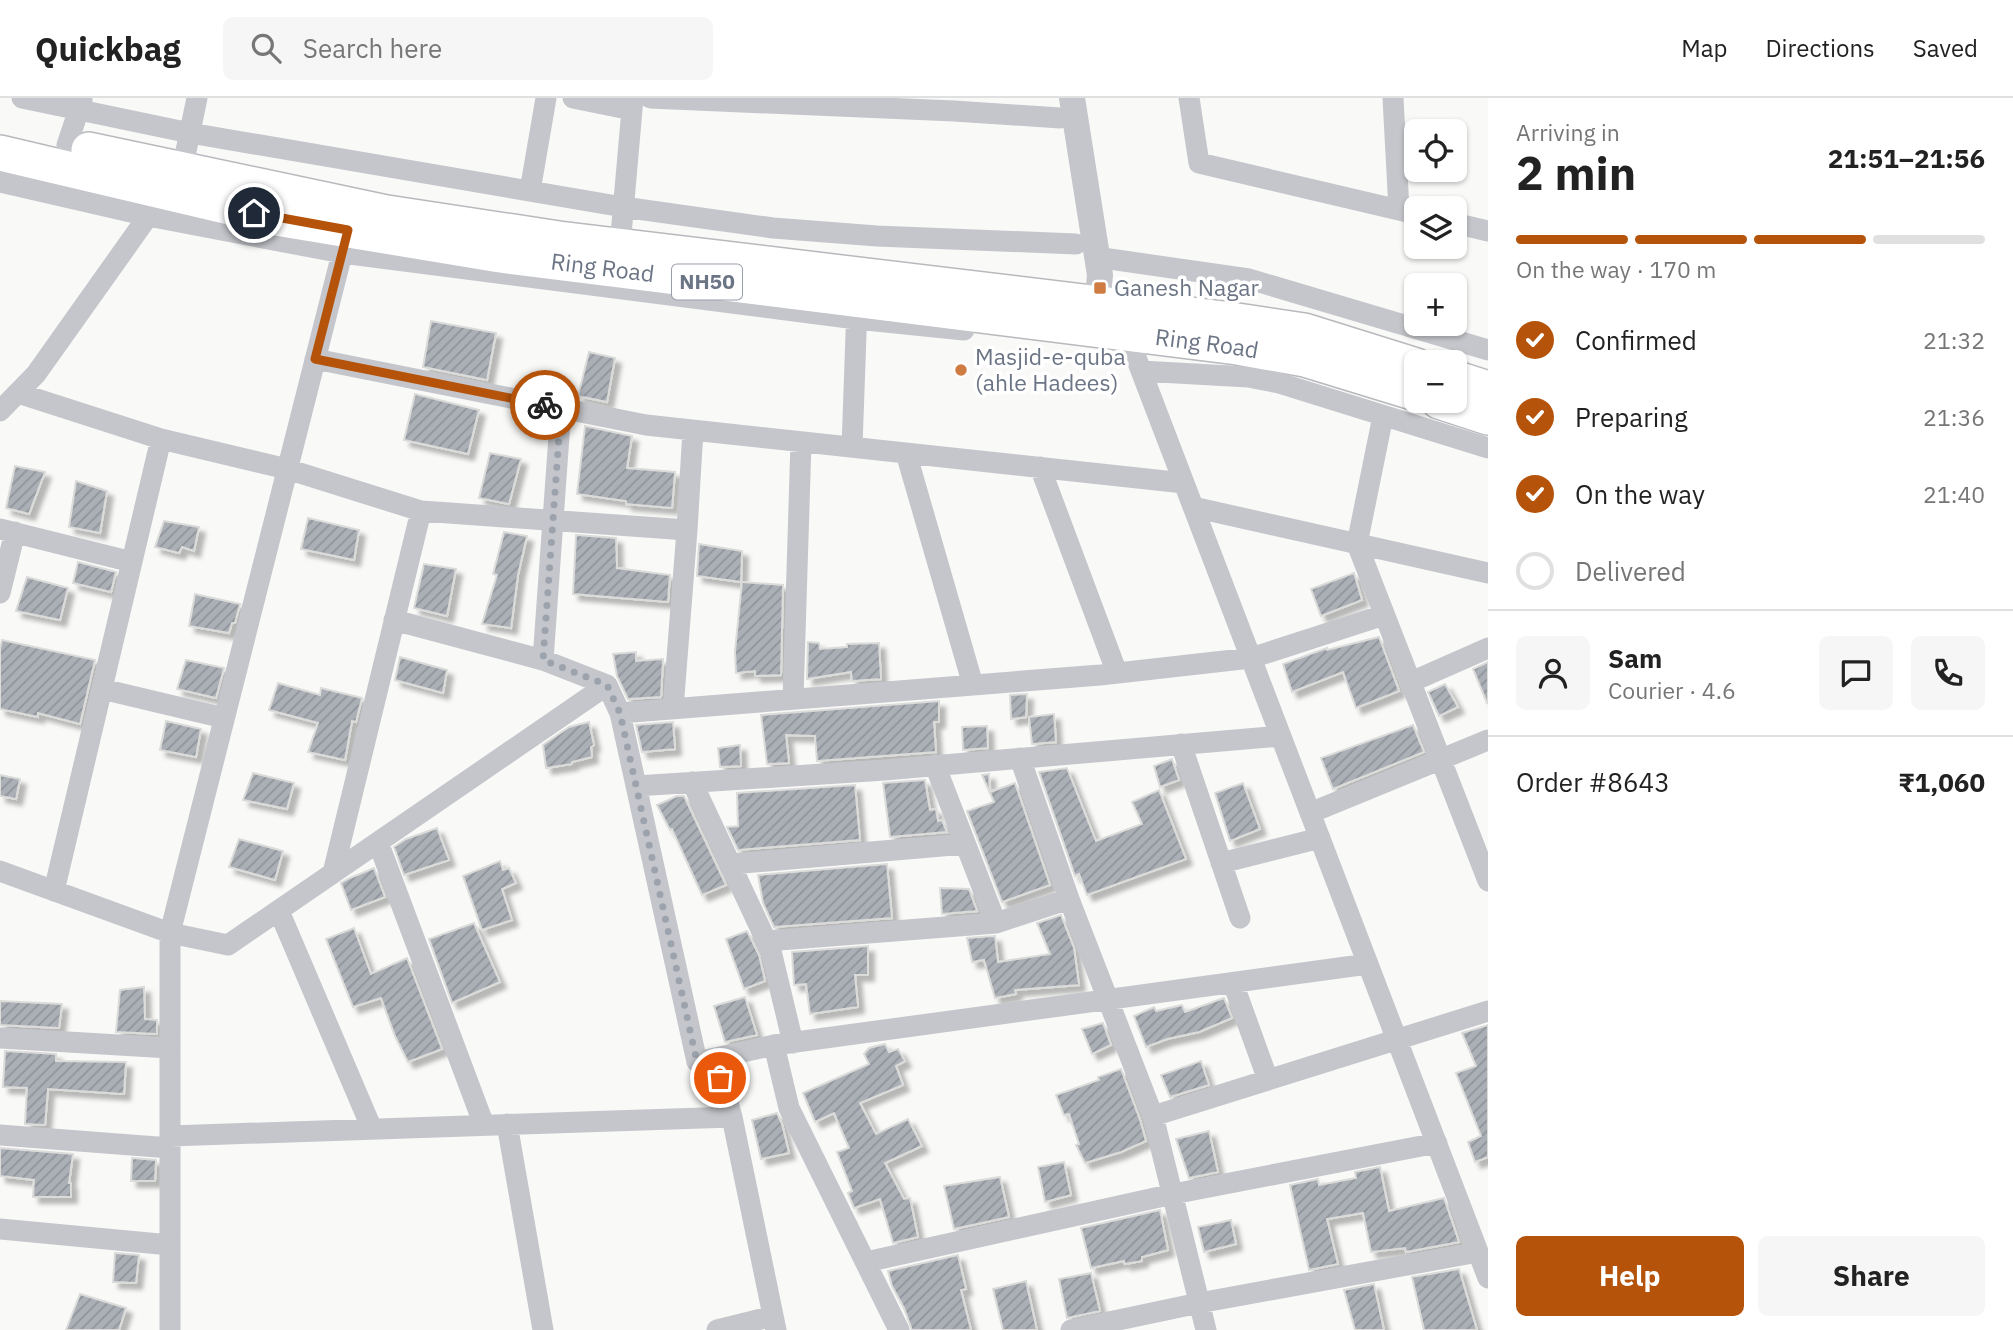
<!DOCTYPE html>
<html lang="en">
<head>
<meta charset="utf-8">
<style>
  :root { --surface:#fff; --page:#f6f6f6; --text:#222; --muted:#767676; --line:#e0e0e0; --accent:#b45309 }
  body { margin:0; font-family:"IBM Plex Sans",sans-serif; background:var(--page); color:var(--text); height:100vh; display:flex; flex-direction:column; font-size:26px; white-space:nowrap }
  * { box-sizing:border-box; margin:0 }
  p { font-size:23px; color:var(--muted) }
  .icon { flex:none; width:38px; height:38px; fill:none; stroke:currentColor; stroke-width:2; stroke-linecap:round; stroke-linejoin:round }
  .map { position:relative; flex:1; overflow:hidden }
  .side { display:flex; flex-direction:column; background:var(--surface); width:525px }
  .side>* { flex:none }
  .controls { position:absolute; left:1404px; top:21px; display:grid; gap:14px }
  .controls a { display:grid; place-items:center; width:63px; height:63px; border-radius:10px; background:var(--surface); box-shadow:0 2px 5px #0004; font-size:35px }
  .pin { position:absolute; display:grid; place-items:center; width:60px; height:60px; color:#fff; margin:-30px; border:4px solid #fff; border-radius:50%; box-shadow:0 2px 7px #0007 }
  .courier { position:absolute; display:grid; place-items:center; width:70px; height:70px; margin:-35px; border:5px solid #b45309; border-radius:50%; background:#fff; color:#222; box-shadow:0 2px 9px #0007 }
  .overview em { font-style:normal; font-weight:700 }
  .overview div { display:flex; flex-direction:column-reverse }
  .overview { display:flex; align-items:center; justify-content:space-between; height:119px; padding:0 28px }
  h1 { font-size:46px; font-weight:700; line-height:52px }
  .bar { display:grid; grid-template-columns:repeat(4,1fr); gap:10px 7px; align-content:center; height:84px; padding:0 28px }
  .bar i { height:9px; border-radius:5px; background:var(--line) }
  .bar .on { background:var(--accent) }
  .bar p { grid-column:span 4 }
  .line { display:flex; align-items:center; gap:18px; padding:0 28px; border-top:2px solid var(--line) }
  .line div { flex:1 }
  .round { display:grid; place-items:center; flex:none; width:74px; height:74px; border-radius:10px; background:var(--page) }
  ol { padding:0 28px; list-style:none }
  li { display:flex; align-items:center; gap:21px; height:77px }
  li p { margin-inline-start:auto }
  li .icon { padding:7px; border-radius:50%; background:var(--accent); color:#fff; stroke-width:4 }
  li:last-child { color:var(--muted) }
  li i { width:38px; height:38px; border:4px solid var(--line); border-radius:50% }
  .cta { display:flex; gap:14px; margin-top:auto; padding:14px 28px }
  .cta a { flex:1; height:80px; border-radius:10px; background:var(--accent); color:#fff; font-size:28px; font-weight:700; line-height:80px; text-align:center }
  .cta a+a { background:var(--page); color:var(--text) }
  header { display:flex; align-items:center; gap:42px; box-sizing:border-box; height:98px; padding:0 35px; background:var(--surface); border-bottom:2px solid var(--line) }
  header strong { font-size:33px }
  nav { display:flex; gap:38px; margin-inline-start:auto; font-size:24px }
  .search { width:490px; height:63px; background:var(--page); display:flex; align-items:center; gap:18px; box-sizing:border-box; padding:0 24px; border-radius:10px; color:var(--muted); font-size:26px }
  main { display:flex; flex:1; min-height:0 }
  .map>svg:first-child { display:block }
</style>
</head>
<body>
<header>
<strong>Quickbag</strong>
<div class="search"><svg class="icon" aria-label="search" viewBox="0 0 24 24"><circle cx="10" cy="10" r="6"/><path d="M15 15l6 6"/></svg>Search here</div>
<nav><a>Map</a><a>Directions</a><a>Saved</a></nav>
</header>
<main>
<div class="map">
<svg width="1488" height="1232" viewBox="0 0 1488 1232">
  <defs>
    <pattern id="building-hatch" width="6" height="6" patternUnits="userSpaceOnUse" patternTransform="scale(1.75)"><rect width="6" height="6" fill="#abb0b7"/><path d="M-1 1l2-2M0 6l6-6M5 7l2-2" fill="none" stroke="#8f949a"/></pattern>
    <filter id="shadow"><feDropShadow dx="6" dy="6" stdDeviation="2" flood-color="#0004"/></filter>
  </defs>
  <rect width="100%" height="100%" fill="#f9f9f8"/>
  <!-- building -->
  <path fill="url(#building-hatch)" stroke="#dbdbda" stroke-width="2" filter="url(#shadow)" d="M 431,223 L 496,235 L 487,282 L 423,269 Z
    M 589,254 L 615,260 L 607,304 L 578,298 Z
    M 415,296 L 479,312 L 468,356 L 404,342 Z
    M 585,328 L 632,338 L 627,370 L 675,374 L 672,410 L 626,406 L 626,403 L 577,396 Z
    M 490,355 L 521,361 L 509,406 L 479,400 Z
    M 15,368 L 45,374 L 29,416 L 6,410 Z
    M 76,383 L 107,393 L 100,435 L 69,429 Z
    M 308,420 L 359,432 L 354,462 L 301,451 Z
    M 164,423 L 199,429 L 194,453 L 182,449 L 179,455 L 155,449 Z
    M 504,434 L 527,438 L 518,477 L 511,530 L 482,526 L 497,477 L 493,476 Z
    M 576,437 L 616,440 L 617,470 L 670,477 L 668,504 L 573,496 Z
    M 699,446 L 742,453 L 741,484 L 697,478 Z
    M 78,464 L 116,474 L 111,494 L 73,485 Z
    M 424,466 L 456,471 L 447,518 L 414,510 Z
    M 1354,475 L 1362,502 L 1321,518 L 1311,491 Z
    M 27,479 L 68,490 L 60,522 L 16,513 Z
    M 742,484 L 783,487 L 781,577 L 755,578 L 755,573 L 736,575 L 735,553 Z
    M 195,496 L 240,506 L 235,525 L 232,525 L 229,535 L 189,528 Z
    M 1379,539 L 1399,593 L 1356,610 L 1343,574 L 1292,594 L 1283,566 L 1327,550 L 1327,552 Z
    M 2,542 L 95,562 L 80,626 L 38,615 L 38,619 L 0,611 L 0,551 Z
    M 808,544 L 819,545 L 820,551 L 847,549 L 847,546 L 879,545 L 881,581 L 852,583 L 851,574 L 807,581 Z
    M 636,554 L 636,563 L 663,561 L 661,599 L 628,601 L 617,578 L 613,556 Z
    M 400,559 L 447,572 L 443,595 L 395,582 Z
    M 186,562 L 224,570 L 216,600 L 177,591 Z
    M 1488,564 L 1488,605 L 1487,605 L 1473,571 Z
    M 278,585 L 320,597 L 321,590 L 362,600 L 356,624 L 352,623 L 345,662 L 308,654 L 318,625 L 269,612 Z
    M 1445,586 L 1458,609 L 1439,618 L 1428,594 Z
    M 1027,596 L 1026,619 L 1011,621 L 1010,597 Z
    M 939,603 L 939,624 L 934,624 L 936,654 L 817,663 L 815,638 L 786,637 L 789,665 L 767,666 L 761,617 Z
    M 1054,616 L 1056,644 L 1032,646 L 1029,619 Z
    M 166,623 L 201,631 L 196,659 L 160,652 Z
    M 589,624 L 594,647 L 591,649 L 592,659 L 572,664 L 572,666 L 546,670 L 543,647 L 569,629 Z
    M 673,624 L 675,651 L 642,654 L 636,627 Z
    M 1413,627 L 1424,654 L 1333,691 L 1321,660 Z
    M 987,628 L 988,650 L 963,652 L 962,629 Z
    M 740,647 L 741,668 L 720,669 L 718,650 Z
    M 1172,661 L 1179,682 L 1160,689 L 1154,668 Z
    M 1067,670 L 1096,743 L 1142,726 L 1132,704 L 1159,692 L 1186,761 L 1087,797 L 1079,776 L 1075,778 L 1039,674 Z
    M 253,675 L 294,685 L 287,711 L 243,702 Z
    M 989,676 L 990,694 L 1015,685 L 1050,787 L 1002,804 L 967,713 L 994,704 L 982,677 Z
    M 0,677 L 20,681 L 16,701 L 0,698 Z
    M 925,682 L 930,712 L 936,711 L 938,723 L 942,722 L 947,734 L 890,739 L 883,685 Z
    M 1243,685 L 1260,731 L 1230,743 L 1215,695 Z
    M 855,687 L 860,742 L 738,752 L 727,729 L 738,728 L 737,695 Z
    M 677,698 L 684,698 L 726,787 L 702,797 L 672,731 L 670,732 L 657,707 Z
    M 437,730 L 449,762 L 404,777 L 394,749 L 406,741 Z
    M 239,741 L 283,753 L 275,782 L 229,769 Z
    M 500,763 L 503,772 L 509,770 L 516,785 L 502,791 L 512,822 L 482,832 L 463,778 Z
    M 887,766 L 892,820 L 774,829 L 763,805 L 758,777 Z
    M 374,770 L 385,799 L 351,812 L 341,785 L 350,780 Z
    M 940,790 L 969,791 L 977,813 L 942,816 Z
    M 1061,817 L 1074,850 L 1079,887 L 1015,892 L 1016,896 L 995,900 L 984,862 L 972,864 L 967,840 L 995,838 L 998,864 L 1050,856 L 1037,825 Z
    M 474,825 L 500,884 L 452,905 L 429,841 Z
    M 354,830 L 371,876 L 407,860 L 442,951 L 408,964 L 395,938 L 381,900 L 353,909 L 326,841 Z
    M 747,833 L 759,857 L 765,883 L 744,891 L 726,841 Z
    M 868,848 L 868,877 L 855,877 L 858,909 L 810,916 L 806,886 L 794,887 L 792,854 Z
    M 144,889 L 145,921 L 157,922 L 157,936 L 116,934 L 120,892 Z
    M 745,899 L 757,937 L 725,944 L 714,908 Z
    M 1224,900 L 1232,920 L 1199,934 L 1167,941 L 1146,949 L 1134,918 L 1154,909 L 1156,913 L 1182,907 L 1185,914 Z
    M 0,903 L 62,906 L 59,930 L 0,927 Z
    M 1103,925 L 1111,947 L 1092,956 L 1082,931 Z
    M 1488,927 L 1488,1059 L 1475,1064 L 1468,1044 L 1481,1038 L 1456,975 L 1476,968 L 1462,935 Z
    M 885,946 L 889,954 L 898,951 L 905,963 L 896,968 L 903,987 L 860,1005 L 876,1036 L 908,1021 L 922,1048 L 885,1065 L 904,1101 L 910,1100 L 918,1139 L 893,1145 L 880,1101 L 854,1110 L 848,1095 L 852,1093 L 837,1054 L 849,1050 L 834,1015 L 815,1024 L 803,995 L 869,966 L 864,956 L 869,950 Z
    M 5,953 L 56,956 L 56,963 L 126,964 L 124,996 L 48,991 L 45,1027 L 25,1026 L 27,990 L 3,989 Z
    M 1201,963 L 1209,987 L 1170,999 L 1161,977 Z
    M 1121,971 L 1140,1022 L 1146,1043 L 1121,1054 L 1085,1065 L 1076,1047 L 1079,1046 L 1069,1016 L 1064,1017 L 1056,997 L 1099,982 L 1098,979 Z
    M 777,1015 L 782,1026 L 789,1055 L 761,1061 L 752,1022 Z
    M 1209,1033 L 1218,1074 L 1189,1080 L 1176,1041 Z
    M 0,1050 L 73,1056 L 69,1085 L 71,1085 L 71,1099 L 33,1099 L 34,1082 L 0,1078 Z
    M 132,1060 L 156,1062 L 155,1083 L 131,1083 Z
    M 1064,1064 L 1071,1097 L 1045,1104 L 1038,1069 Z
    M 1380,1069 L 1389,1113 L 1444,1100 L 1459,1144 L 1406,1154 L 1405,1150 L 1371,1154 L 1363,1115 L 1327,1121 L 1338,1166 L 1309,1172 L 1290,1087 L 1318,1081 L 1319,1087 L 1356,1080 L 1355,1074 Z
    M 1000,1079 L 1009,1119 L 954,1131 L 944,1088 Z
    M 1160,1112 L 1168,1152 L 1142,1159 L 1142,1163 L 1125,1166 L 1124,1163 L 1091,1170 L 1081,1130 Z
    M 1231,1122 L 1236,1146 L 1204,1154 L 1198,1129 Z
    M 115,1155 L 139,1157 L 136,1185 L 113,1184 Z
    M 958,1157 L 966,1191 L 961,1192 L 971,1232 L 912,1232 L 904,1210 L 892,1188 L 888,1173 Z
    M 1459,1171 L 1477,1232 L 1424,1232 L 1412,1179 Z
    M 1091,1175 L 1100,1213 L 1067,1220 L 1059,1181 Z
    M 1026,1183 L 1037,1232 L 1003,1232 L 993,1191 Z
    M 1374,1186 L 1384,1232 L 1355,1232 L 1344,1192 Z
    M 80,1196 L 126,1210 L 119,1232 L 66,1232 Z"/>
  <g fill="none" stroke-linecap="round" stroke-linejoin="round">
    <defs>
      <g id="trunk">
        <path d="M 89,52 L 387,115 L 559,141 L 1224,221 L 1304,233 L 1416,268"/>
        <path id="s1" d="M 0,55 L 276,120 L 500,157 L 1237,249 L 1305,261 L 1416,295"/>
        <path d="M 1454,280 L 1488,291"/>
        <path d="M 1439,303 L 1488,319"/>
      </g>
    </defs>
    <!-- trunk casing -->
    <use href="#trunk" stroke="#b7b9bd" stroke-width="38"/>
    <!-- minor -->
    <path stroke="#c4c6cb" stroke-width="21" d="M 22,0 L 190,35 L 623,109 L 773,130 L 877,138 L 1076,146
      M 573,0 L 632,12
      M 650,0 L 954,13 L 1060,20
      M 1189,0 L 1199,65 L 1416,116
      M 1393,0 L 1399,112
      M 67,47 L 82,2
      M 182,72 L 197,0
      M 0,84 L 148,118 L 342,155 L 856,221 L 964,232
      M 530,93 L 546,0
      M 1454,125 L 1488,133
      M 348,132 L 170,835 L 228,847 L 607,587 L 620,615 L 697,964 L 774,947
      M 620,148 L 633,0
      M 1096,159 L 1249,181 L 1488,252
      M 1127,236 L 1488,1180
      M 315,261 L 646,327 L 1184,385
      M 1141,273 L 1248,279 L 1279,285 L 1488,350
      M 18,295 L 161,341 L 287,371 L 421,413 L 687,432 L 673,611
      M 561,310 L 543,562 L 607,587
      M 0,313 L 36,276 L 156,107
      M 1383,318 L 1357,446 L 1488,783
      M 852,349 L 857,208
      M 906,355 L 973,587
      M 1040,369 L 1117,575
      M 1193,409 L 1488,475
      M 0,431 L 132,464
      M 687,432 L 693,332
      M 0,495 L 15,434
      M 394,522 L 543,562
      M 1411,584 L 1488,550
      M 102,591 L 224,620
      M 793,601 L 801,344
      M 620,615 L 1100,577 L 1251,560 L 1384,517
      M 1181,646 L 1240,820
      M 1020,660 L 1069,801 L 1153,1018
      M 692,684 L 771,853 L 793,945
      M 636,688 L 885,672 L 1281,638
      M 1310,715 L 1488,642
      M 378,744 L 484,1027
      M 1221,765 L 1320,740
      M 731,766 L 965,746
      M 0,773 L 170,835 L 170,1038 L 732,1019 L 715,960
      M 333,775 L 421,413
      M 54,793 L 161,341
      M 279,813 L 372,1031
      M 996,825 L 1069,801
      M 767,843 L 996,825 L 935,667
      M 1233,885 L 1268,982
      M 0,940 L 170,950
      M 732,1019 L 776,1232
      M 507,1026 L 543,1232
      M 0,1037 L 170,1050
      M 170,1038 L 170,1232
      M 0,1131 L 170,1147
      M 866,1164 L 1173,1096 L 1437,1045
      M 717,1232 L 773,1218
      M 899,1232 L 789,1010 L 774,947 L 1368,866
      M 1071,1232 L 1199,1205 L 1478,1154
      M 1206,1232 L 1153,1018 L 1488,913"/>
    <!-- tertiary -->
    <path stroke="#c4c6cb" stroke-width="26" d="M 1072,0 L 1100,177 L 1097,206 L 1098,223"/>
    <!-- trunk -->
    <use href="#trunk" stroke="#fff" stroke-width="35"/>
  </g>
  <g fill="none" stroke-linecap="round" stroke-linejoin="round">
    <!-- done -->
    <path stroke="#9da3ad" stroke-width="7" stroke-dasharray="0 12.6" d="M 545,307 L 561,310 L 543,562 L 607,587 L 620,615 L 697,964 L 715,960 L 720,980"/>
    <!-- route -->
    <path stroke="#b45309" stroke-width="9" d="M 254,115 L 348,132 L 315,261 L 545,307"/>
  </g>
  <!-- markers -->
  <g fill="#cf7c42" stroke="#fff" stroke-width="2.5">
    <rect x="1093" y="183" width="14" height="14" rx="3.5"/>
    <circle cx="961" cy="272" r="7"/>
  </g>
  <g text-anchor="middle" stroke-width="7" stroke-linejoin="round" paint-order="stroke">
    <!-- shield labels -->
    <rect fill="#fff" stroke="#989eaa" stroke-width="2" x="672" y="166.5" width="70" height="35" rx="5"/>
    <g font-size="21" font-weight="bold" fill="#6c7585">
      <text x="707" y="191">NH50</text>
    </g>
    <!-- street labels -->
    <g font-size="23" fill="#6c7585" stroke="#fff">
      <text dy="8" stroke="none"><textPath href="#s1" startOffset="614">Ring Road</textPath></text>
      <text dy="8" stroke="none"><textPath href="#s1" startOffset="1223">Ring Road</textPath></text>
    </g>
    <!-- poi labels -->
    <g font-size="23" fill="#6c7585" stroke="#fff" text-anchor="start">
      <text x="1114" y="198">Ganesh Nagar</text>
      <text x="975" y="267">Masjid-e-quba<tspan x="975" dy="26">(ahle Hadees)</tspan></text>
    </g>
  </g>
</svg>
<div class="controls">
<a><svg class="icon" aria-label="locate" viewBox="0 0 24 24"><circle cx="12" cy="12" r="6"/><path d="M12 2v4M12 18v4M2 12h4M18 12h4"/></svg></a>
<a><svg class="icon" aria-label="layers" viewBox="0 0 24 24"><path d="M12 4l9 5-9 5-9-5zM3 14l9 5 9-5"/></svg></a>
<a>+</a>
<a>−</a>
</div>
<div class="pin" style="left:720px;top:980px;background:#ea580c"><svg class="icon" aria-label="bag" viewBox="0 0 24 24"><path d="M5 8h14l-1 12H6zM9 8a3 3 0 0 1 6 0"/></svg></div>
<div class="pin" style="left:254px;top:115px;background:#1f2937"><svg class="icon" aria-label="home" viewBox="0 0 24 24"><path d="M3 11l9-7 9 7M6 9v11h12V9"/></svg></div>
<div class="courier" style="left:545px;top:307px"><svg class="icon" aria-label="bike" viewBox="0 0 24 24"><circle cx="6" cy="16" r="4"/><circle cx="18" cy="16" r="4"/><path d="M6 16l4-8h5l3 8M10 8l3 8H6M13 5h3"/></svg></div>
</div>
<section class="side">
<div class="overview"><div><h1>2 min</h1><p>Arriving in</p></div><em>21:51–21:56</em></div>
<div class="bar"><i class="on"></i><i class="on"></i><i class="on"></i><i></i><p>On the way · 170 m</p></div>
<ol>
<li><svg class="icon" aria-label="check" viewBox="0 0 24 24"><path d="M5 12l5 5 9-10"/></svg>Confirmed<p>21:32</p></li>
<li><svg class="icon" aria-label="check" viewBox="0 0 24 24"><path d="M5 12l5 5 9-10"/></svg>Preparing<p>21:36</p></li>
<li><svg class="icon" aria-label="check" viewBox="0 0 24 24"><path d="M5 12l5 5 9-10"/></svg>On the way<p>21:40</p></li>
<li><i></i>Delivered</li>
</ol>
<div class="line" style="height:126px"><a class="round"><svg class="icon" aria-label="person" viewBox="0 0 24 24"><circle cx="12" cy="8" r="4"/><path d="M4 21q1-7 8-7t8 7"/></svg></a><div><b>Sam</b><p>Courier · 4.6</p></div><a class="round"><svg class="icon" aria-label="chat" viewBox="0 0 24 24"><path d="M4 5h16v11H9l-5 4z"/></svg></a><a class="round"><svg class="icon" aria-label="phone" viewBox="0 0 24 24"><path d="M5 4h4l2 5-3 2q2 4 5 5l2-3 5 2v4C11 20 4 13 5 4z"/></svg></a></div>
<div class="line" style="height:91px"><div>Order #8643</div><b>₹1,060</b></div>
<div class="cta"><a>Help</a><a>Share</a></div>
</section>
</main>
</body>
</html>
